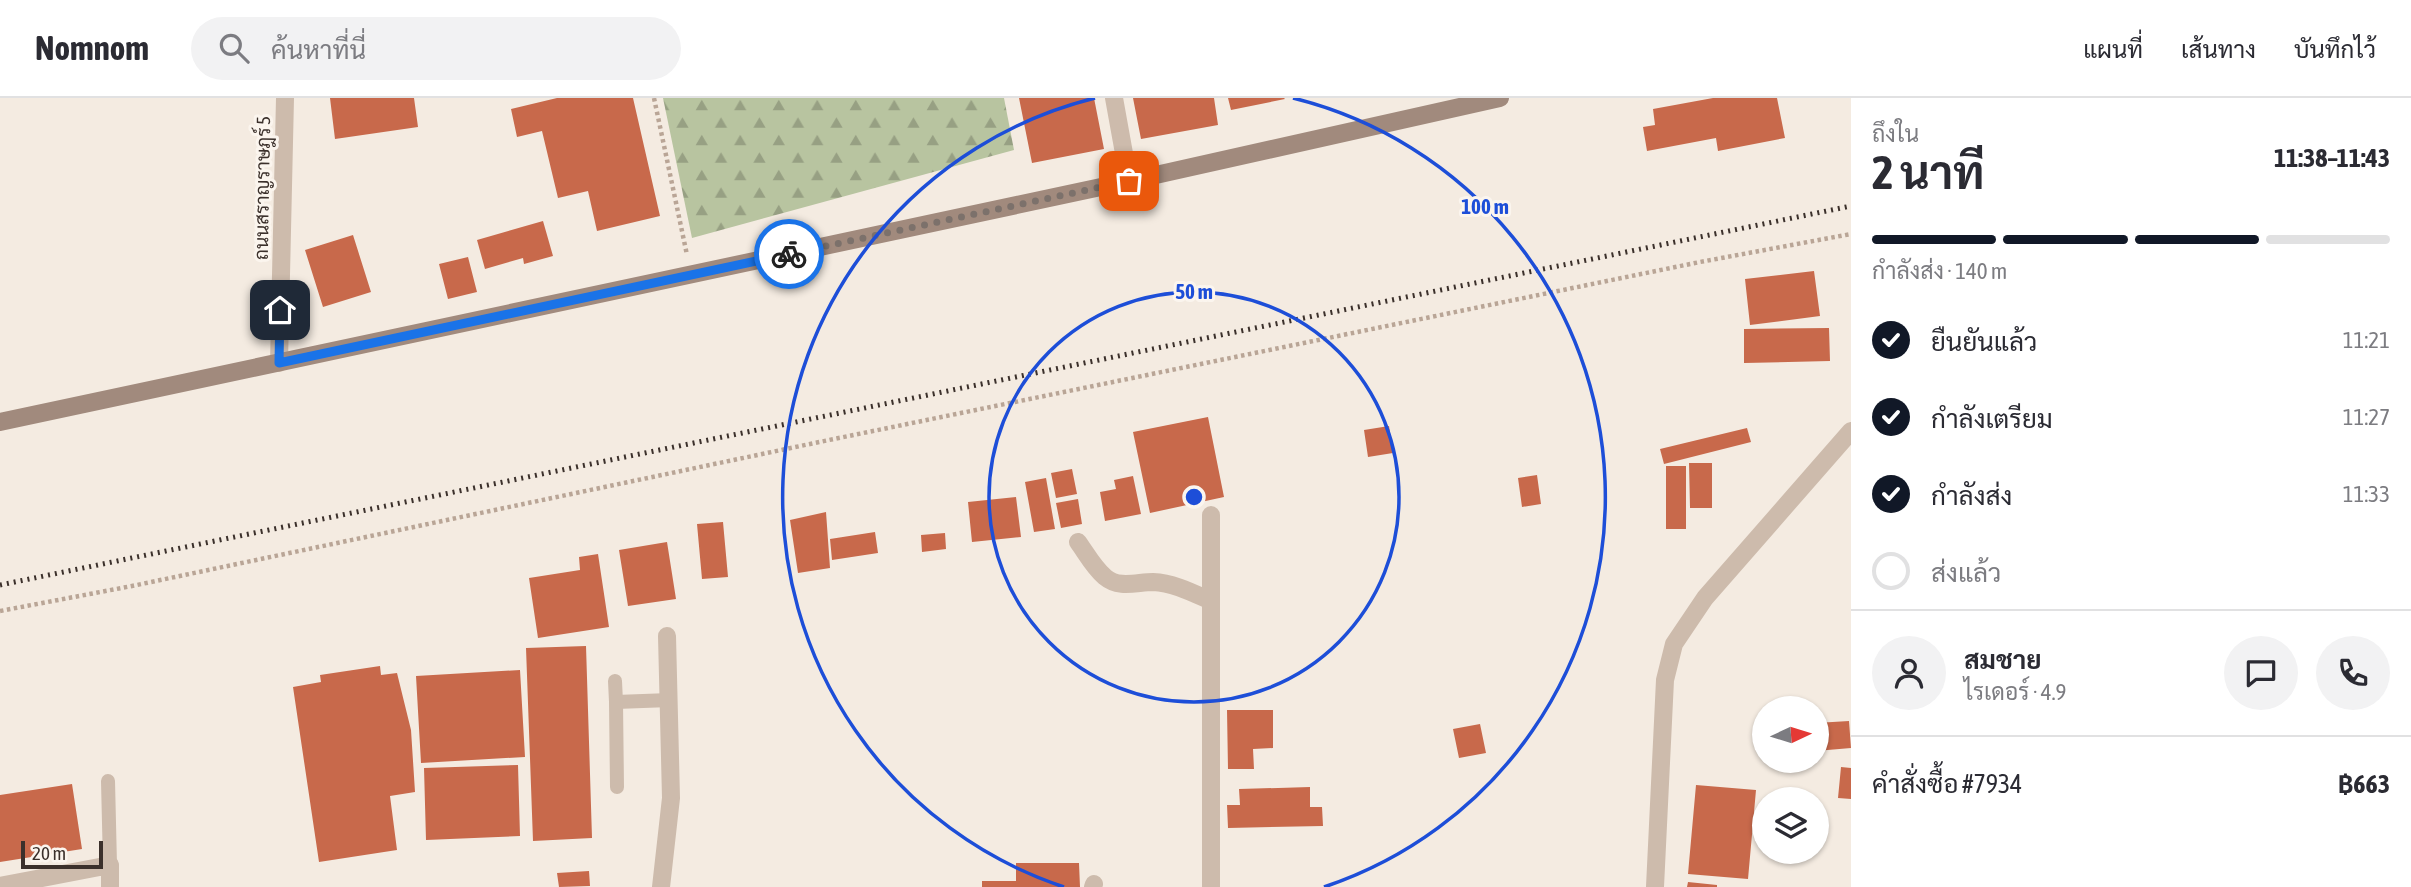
<!DOCTYPE html>
<html lang="th">
<head>
<meta charset="utf-8">
<style>
  :root { --surface:#fff; --page:#f2f2f3; --text:#2b2b33; --muted:#7c7c81; --line:#e1e1e2; --accent:#111827 }
  body { margin:0; font-family:"Asap Condensed",Sarabun,sans-serif; background:var(--page); color:var(--text); height:100vh; display:flex; flex-direction:column; font-size:26px; white-space:nowrap }
  * { box-sizing:border-box; margin:0 }
  p { font-size:23px; color:var(--muted) }
  .icon { flex:none; width:38px; height:38px; fill:none; stroke:currentColor; stroke-width:2; stroke-linecap:round; stroke-linejoin:round }
  .map { position:relative; flex:1; overflow:hidden }
  .drawer { display:flex; flex-direction:column; background:var(--surface); width:560px }
  .drawer>* { flex:none }
  .needle { width:46px; rotate:86deg }
  .controls { position:absolute; left:1752px; top:598px; display:grid; gap:14px }
  .controls a { display:grid; place-items:center; width:77px; height:77px; border-radius:50%; background:var(--surface); box-shadow:0 2px 5px #0004; font-size:35px }
  .scale { position:absolute; left:21px; bottom:18px; width:82px; box-sizing:border-box; padding-left:7px; border:4px solid #3b302b; border-top:0; font-size:19px; line-height:24px; white-space:nowrap; color:#3b302b; -webkit-text-stroke:5px #fbf5ee; paint-order:stroke }
  .pin { position:absolute; display:grid; place-items:center; width:60px; height:60px; color:#fff; margin:-30px; border-radius:14px; box-shadow:0 4px 10px #0006 }
  .courier { position:absolute; display:grid; place-items:center; width:70px; height:70px; margin:-35px; border:5px solid #1a73e8; border-radius:50%; background:#fff; color:#222; box-shadow:0 2px 9px #0007 }
  .headline em { font-style:normal; font-weight:700 }
  .headline div { display:flex; flex-direction:column-reverse }
  .headline { display:flex; align-items:center; justify-content:space-between; height:119px; padding:0 21px }
  h1 { font-size:46px; font-weight:700; line-height:52px }
  .bar { display:grid; grid-template-columns:repeat(4,1fr); gap:10px 7px; align-content:center; height:84px; padding:0 21px }
  .bar i { height:9px; border-radius:5px; background:var(--line) }
  .bar .current { background:var(--accent) }
  .bar p { grid-column:span 4 }
  .line { display:flex; align-items:center; gap:18px; padding:0 21px; border-top:2px solid var(--line) }
  .line div { flex:1 }
  .round { display:grid; place-items:center; flex:none; width:74px; height:74px; border-radius:37px; background:var(--page) }
  ol { padding:0 21px; list-style:none }
  li { display:flex; align-items:center; gap:21px; height:77px }
  li p { margin-inline-start:auto }
  li .icon { padding:7px; border-radius:50%; background:var(--accent); color:#fff; stroke-width:4 }
  li:last-child { color:var(--muted) }
  li i { width:38px; height:38px; border:4px solid var(--line); border-radius:50% }
  header { display:flex; align-items:center; gap:42px; box-sizing:border-box; height:98px; padding:0 35px; background:var(--surface); border-bottom:2px solid var(--line) }
  header strong { font-size:33px }
  nav { display:flex; gap:38px; margin-inline-start:auto; font-size:24px }
  .search { width:490px; height:63px; background:var(--page); display:flex; align-items:center; gap:18px; box-sizing:border-box; padding:0 24px; border-radius:38px; color:var(--muted); font-size:26px }
  main { display:flex; flex:1; min-height:0 }
  .map>svg:first-child { display:block }
</style>
</head>
<body>
<header>
<strong>Nomnom</strong>
<div class="search"><svg class="icon" aria-label="search" viewBox="0 0 24 24"><circle cx="10" cy="10" r="6"/><path d="M15 15l6 6"/></svg>ค้นหาที่นี่</div>
<nav><a>แผนที่</a><a>เส้นทาง</a><a>บันทึกไว้</a></nav>
</header>
<main>
<div class="map">
<svg width="1851" height="789" viewBox="0 0 1851 789">
  <defs>
    <pattern id="forest-firs" width="22" height="20" patternUnits="userSpaceOnUse" patternTransform="scale(1.75)"><rect width="22" height="20" fill="#b8c4a0"/><path d="M5 1l3.5 6h-7zM16 11l3.5 6h-7z" fill="#97a083"/></pattern>
  </defs>
  <rect width="100%" height="100%" fill="#f4ebe1"/>
  <!-- forest -->
  <path fill="url(#forest-firs)" d="M 663,0 L 1004,0 L 1014,52 L 692,140 Z"/>
  <!-- building -->
  <path fill="#c8694b" d="M 330,0 L 414,0 L 418,29 L 335,41 Z
    M 557,0 L 633,0 L 660,118 L 597,133 L 588,93 L 558,100 L 542,33 L 517,39 L 511,11 Z
    M 1019,0 L 1094,0 L 1104,51 L 1032,65 Z
    M 1133,0 L 1214,0 L 1218,27 L 1141,41 Z
    M 1228,0 L 1284,0 L 1285,1 L 1231,12 Z
    M 1713,0 L 1777,0 L 1785,40 L 1718,53 L 1716,40 L 1647,53 L 1643,29 L 1655,27 L 1653,11 Z
    M 543,123 L 553,158 L 524,166 L 523,160 L 485,171 L 477,142 Z
    M 353,137 L 371,194 L 323,209 L 305,152 Z
    M 468,159 L 477,194 L 448,201 L 439,166 Z
    M 1814,173 L 1820,218 L 1750,227 L 1745,181 Z
    M 1829,230 L 1830,263 L 1744,265 L 1744,231 Z
    M 1208,319 L 1224,399 L 1150,415 L 1133,334 Z
    M 1389,328 L 1393,355 L 1368,359 L 1364,332 Z
    M 1747,330 L 1751,344 L 1664,366 L 1660,351 Z
    M 1689,365 L 1712,365 L 1712,410 L 1690,410 Z
    M 1666,368 L 1686,368 L 1686,431 L 1666,431 Z
    M 1072,371 L 1077,396 L 1056,400 L 1051,375 Z
    M 1537,377 L 1541,406 L 1522,409 L 1518,380 Z
    M 1133,378 L 1141,416 L 1105,423 L 1100,394 L 1116,391 L 1114,382 Z
    M 1046,380 L 1055,431 L 1034,434 L 1025,384 Z
    M 1016,399 L 1021,439 L 972,444 L 968,404 Z
    M 1078,401 L 1082,426 L 1061,430 L 1056,405 Z
    M 826,414 L 830,470 L 798,475 L 790,422 Z
    M 723,424 L 728,479 L 702,481 L 697,426 Z
    M 875,434 L 878,455 L 832,462 L 830,441 Z
    M 945,435 L 946,451 L 922,454 L 921,437 Z
    M 667,444 L 676,501 L 628,508 L 619,452 Z
    M 598,456 L 609,529 L 538,540 L 529,480 L 580,472 L 579,459 Z
    M 586,548 L 592,740 L 533,743 L 526,550 Z
    M 380,568 L 381,577 L 397,575 L 411,632 L 415,694 L 390,698 L 397,752 L 319,764 L 293,589 L 321,584 L 320,577 Z
    M 520,572 L 525,659 L 421,665 L 416,578 Z
    M 1227,612 L 1273,612 L 1273,650 L 1253,651 L 1254,671 L 1228,671 Z
    M 1849,623 L 1851,650 L 1816,653 L 1816,625 Z
    M 1480,626 L 1486,655 L 1459,660 L 1453,631 Z
    M 518,667 L 520,738 L 426,742 L 424,670 Z
    M 1841,669 L 1851,670 L 1851,701 L 1838,700 Z
    M 72,686 L 82,751 L 0,764 L 0,697 Z
    M 1696,687 L 1756,692 L 1748,781 L 1688,776 Z
    M 1310,689 L 1310,709 L 1322,709 L 1323,728 L 1228,730 L 1227,707 L 1240,707 L 1239,691 Z
    M 1016,765 L 1079,765 L 1080,789 L 982,789 L 982,783 L 1016,783 Z
    M 589,773 L 590,788 L 559,789 L 557,775 Z
    M 1688,784 L 1717,787 L 1717,789 L 1687,789 Z"/>
  <g fill="none" stroke-linecap="round" stroke-linejoin="round">
    <!-- path -->
    <path stroke="#b9a596" stroke-width="4.5" stroke-dasharray="3.5 3.5" stroke-linecap="butt" d="M 654,0 L 687,157
      M 0,513 L 132,488 L 829,342 L 1700,164 L 1851,136"/>
    <!-- lane -->
    <path stroke="#cdbbac" stroke-width="14" d="M 615,583 L 616,604
      M 108,683 L 110,767
      M 617,689 L 616,604 L 670,602"/>
    <!-- street -->
    <path stroke="#cdbbac" stroke-width="18" d="M 1114,0 L 1129,83
      M 279,265 L 285,0
      M 1211,417 L 1211,789
      M 1078,444 C 1086,455 1094,470 1105,479 C 1119,491 1137,484 1153,484 C 1174,485 1193,495 1211,503
      M 0,788 L 110,767 L 110,789
      M 661,789 L 671,700 L 667,538
      M 1093,789 L 1094,786
      M 1655,789 L 1665,582 L 1674,546 L 1705,500 L 1851,333"/>
    <!-- secondary -->
    <path stroke="#a18a7d" stroke-width="18" d="M 0,324 L 1129,83 L 1500,0"/>
    <!-- rail -->
    <path stroke="#3b302b" stroke-width="5" stroke-dasharray="2 5" stroke-linecap="butt" d="M 0,487 L 1851,108"/>
  </g>
  <g fill="none" stroke-linecap="round" stroke-linejoin="round">
    <!-- done -->
    <path stroke="#7c716b" stroke-width="7" stroke-dasharray="0 12.6" d="M 789,156 L 1129,83"/>
    <!-- route -->
    <path stroke="#1a73e8" stroke-width="9" d="M 280,212 L 279,265 L 789,156"/>
  </g>
  <!-- distance rings -->
  <g fill="none" stroke="#1d4ed8" stroke-width="3.5">
    <circle cx="1194" cy="399" r="205"/>
    <path d="M1064 789A411 411 0 0 1 1095 0M1293 0A411 411 0 0 1 1324 789"/>
  </g>
  <g text-anchor="middle" stroke-width="6" stroke-linejoin="round" paint-order="stroke">
    <!-- street labels -->
    <g font-size="19" fill="#3b302b" stroke="#fbf5ee">
      <text transform="translate(262 90) rotate(-89)" y="7">ถนนสราญราษฎร์ 5</text>
    </g>
  </g>
  <circle cx="1194" cy="399" r="10" fill="#1d4ed8" stroke="#fbf5ee" stroke-width="3.5"/>
  <g font-size="21" text-anchor="middle" font-weight="bold" fill="#1d4ed8" stroke="#fbf5ee" stroke-width="6" stroke-linejoin="round" paint-order="stroke">
    <text x="1485" y="116">100 m</text>
    <text x="1194" y="201">50 m</text>
  </g>
</svg>
<div class="controls">
<a><svg class="needle" viewBox="-14 -14 28 28"><path d="M0-13l5 13h-10z" fill="#e53935"/><path d="M0 13l5-13h-10z" fill="#7c7c81"/></svg></a>
<a><svg class="icon" aria-label="layers" viewBox="0 0 24 24"><path d="M12 4l9 5-9 5-9-5zM3 14l9 5 9-5"/></svg></a>
</div>
<div class="scale">20 m</div>
<div class="pin" style="left:1129px;top:83px;background:#ea580c"><svg class="icon" aria-label="bag" viewBox="0 0 24 24"><path d="M5 8h14l-1 12H6zM9 8a3 3 0 0 1 6 0"/></svg></div>
<div class="pin" style="left:280px;top:212px;background:#1f2937"><svg class="icon" aria-label="home" viewBox="0 0 24 24"><path d="M3 11l9-7 9 7M6 9v11h12V9"/></svg></div>
<div class="courier" style="left:789px;top:156px"><svg class="icon" aria-label="bike" viewBox="0 0 24 24"><circle cx="6" cy="16" r="4"/><circle cx="18" cy="16" r="4"/><path d="M6 16l4-8h5l3 8M10 8l3 8H6M13 5h3"/></svg></div>
</div>
<section class="drawer">
<div class="headline"><div><h1>2 นาที</h1><p>ถึงใน</p></div><em>11:38–11:43</em></div>
<div class="bar"><i class="current"></i><i class="current"></i><i class="current"></i><i></i><p>กำลังส่ง · 140 m</p></div>
<ol>
<li><svg class="icon" aria-label="check" viewBox="0 0 24 24"><path d="M5 12l5 5 9-10"/></svg>ยืนยันแล้ว<p>11:21</p></li>
<li><svg class="icon" aria-label="check" viewBox="0 0 24 24"><path d="M5 12l5 5 9-10"/></svg>กำลังเตรียม<p>11:27</p></li>
<li><svg class="icon" aria-label="check" viewBox="0 0 24 24"><path d="M5 12l5 5 9-10"/></svg>กำลังส่ง<p>11:33</p></li>
<li><i></i>ส่งแล้ว</li>
</ol>
<div class="line" style="height:126px"><a class="round"><svg class="icon" aria-label="person" viewBox="0 0 24 24"><circle cx="12" cy="8" r="4"/><path d="M4 21q1-7 8-7t8 7"/></svg></a><div><b>สมชาย</b><p>ไรเดอร์ · 4.9</p></div><a class="round"><svg class="icon" aria-label="chat" viewBox="0 0 24 24"><path d="M4 5h16v11H9l-5 4z"/></svg></a><a class="round"><svg class="icon" aria-label="phone" viewBox="0 0 24 24"><path d="M5 4h4l2 5-3 2q2 4 5 5l2-3 5 2v4C11 20 4 13 5 4z"/></svg></a></div>
<div class="line" style="height:91px"><div>คำสั่งซื้อ #7934</div><b>฿663</b></div>
</section>
</main>
</body>
</html>
